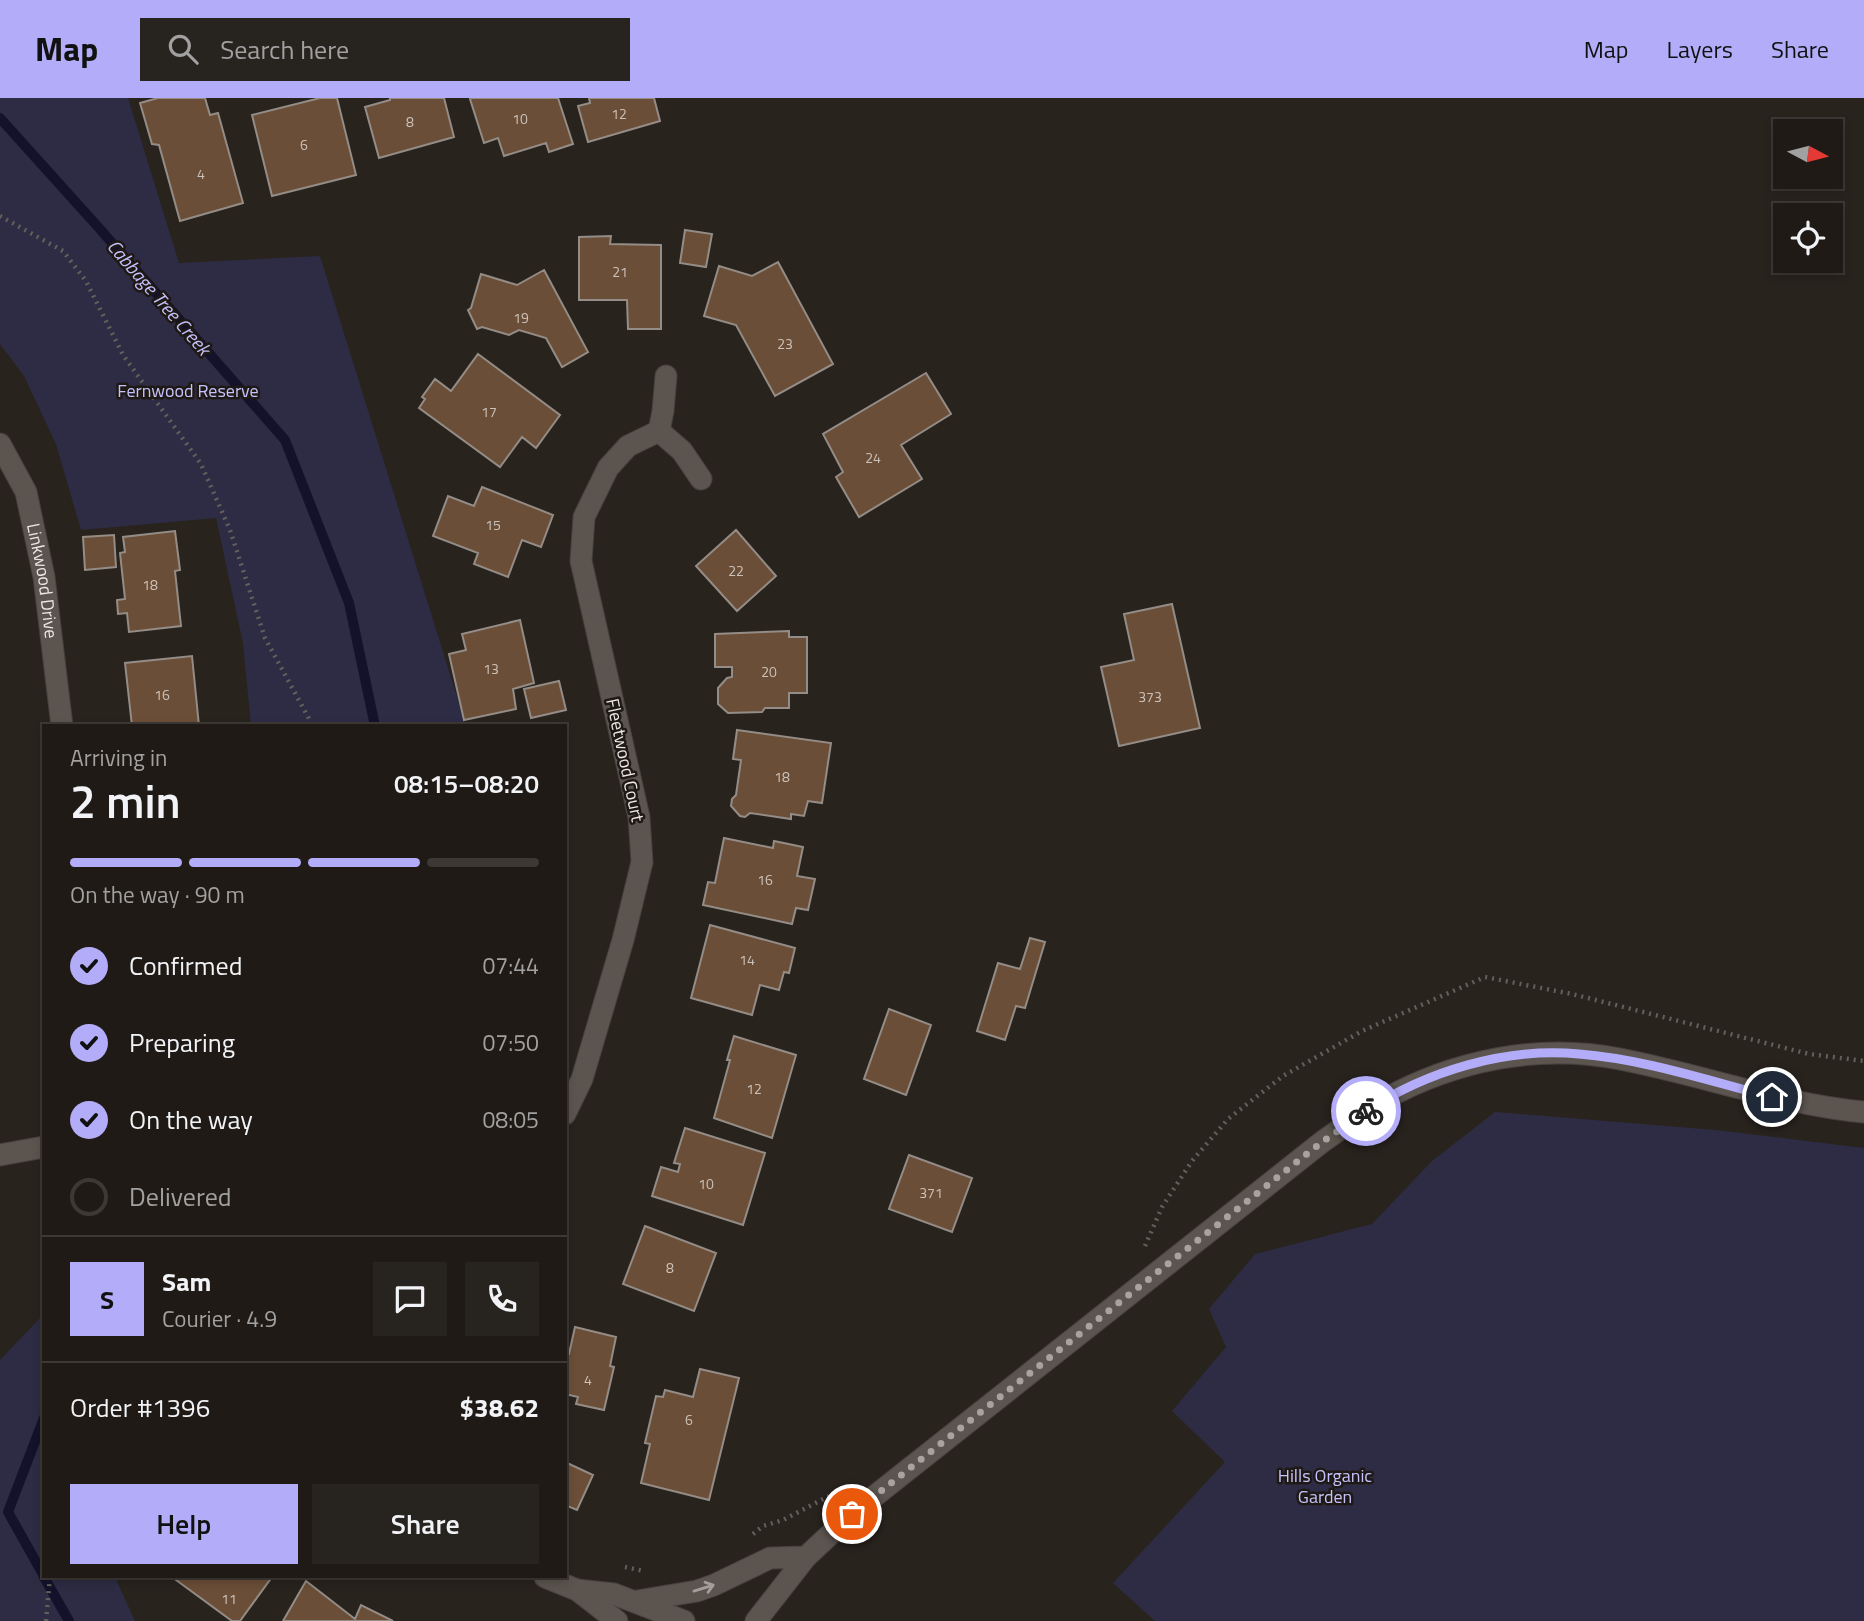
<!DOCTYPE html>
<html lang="en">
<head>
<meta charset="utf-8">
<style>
  :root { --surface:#1f1a16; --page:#27231f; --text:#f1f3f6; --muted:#a1a1a1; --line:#3c3835; --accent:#b3adf9 }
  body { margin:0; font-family:"Titillium Web",sans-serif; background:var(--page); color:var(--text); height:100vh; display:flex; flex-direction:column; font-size:26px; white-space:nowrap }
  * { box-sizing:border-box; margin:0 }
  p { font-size:23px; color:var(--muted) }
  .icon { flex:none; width:38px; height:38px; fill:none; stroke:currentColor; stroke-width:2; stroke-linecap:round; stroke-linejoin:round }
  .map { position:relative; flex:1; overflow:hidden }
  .panel { position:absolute; left:42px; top:626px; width:525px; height:854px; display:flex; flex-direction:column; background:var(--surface); border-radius:0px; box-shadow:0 4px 10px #0003,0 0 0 2px var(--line) }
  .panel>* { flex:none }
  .needle { width:46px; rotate:97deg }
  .fabs { position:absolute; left:1773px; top:21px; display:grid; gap:14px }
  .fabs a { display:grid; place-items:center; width:70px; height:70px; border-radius:0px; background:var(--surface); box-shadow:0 4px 10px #0003,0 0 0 2px var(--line); font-size:35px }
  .pin { position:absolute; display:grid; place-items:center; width:60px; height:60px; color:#fff; margin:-30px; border:4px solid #fff; border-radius:50%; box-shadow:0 2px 7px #0007 }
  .courier { position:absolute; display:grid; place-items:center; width:70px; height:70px; margin:-35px; border:5px solid #b3adf9; border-radius:50%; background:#fff; color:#222; box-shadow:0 2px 9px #0007 }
  .overview em { font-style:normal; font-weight:600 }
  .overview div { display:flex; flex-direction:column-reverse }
  .overview { display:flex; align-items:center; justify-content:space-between; height:119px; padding:0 28px }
  h1 { font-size:46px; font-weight:600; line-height:52px }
  .bar { display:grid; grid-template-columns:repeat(4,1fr); gap:10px 7px; align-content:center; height:84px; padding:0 28px }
  .bar i { height:9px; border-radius:5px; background:var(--line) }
  .bar .active { background:var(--accent) }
  .bar p { grid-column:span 4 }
  .line { display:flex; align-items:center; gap:18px; padding:0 28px; border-top:2px solid var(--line) }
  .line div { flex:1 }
  .round { display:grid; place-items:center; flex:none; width:74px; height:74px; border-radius:0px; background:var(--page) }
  ol { padding:0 28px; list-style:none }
  li { display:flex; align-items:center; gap:21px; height:77px }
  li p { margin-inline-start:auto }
  li .icon { padding:7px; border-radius:50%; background:var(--accent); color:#111; stroke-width:4 }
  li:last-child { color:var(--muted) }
  li i { width:38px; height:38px; border:4px solid var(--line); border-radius:50% }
  .cta { display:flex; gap:14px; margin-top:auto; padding:14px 28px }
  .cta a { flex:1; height:80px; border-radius:0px; background:var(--accent); color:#111; font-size:28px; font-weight:600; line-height:80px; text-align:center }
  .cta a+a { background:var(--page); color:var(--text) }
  header { display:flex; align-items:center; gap:42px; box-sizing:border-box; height:98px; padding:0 35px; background:var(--accent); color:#111 }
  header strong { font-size:33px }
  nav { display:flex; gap:38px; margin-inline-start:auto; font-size:24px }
  .search { width:490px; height:63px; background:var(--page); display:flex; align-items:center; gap:18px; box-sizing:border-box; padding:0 24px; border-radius:0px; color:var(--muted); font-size:26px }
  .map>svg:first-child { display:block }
</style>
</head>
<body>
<header>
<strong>Map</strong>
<div class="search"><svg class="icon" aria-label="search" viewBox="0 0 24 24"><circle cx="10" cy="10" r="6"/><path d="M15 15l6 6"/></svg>Search here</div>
<nav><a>Map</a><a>Layers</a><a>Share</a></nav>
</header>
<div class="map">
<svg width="1864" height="1523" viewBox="0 0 1864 1523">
  <rect width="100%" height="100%" fill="#29231e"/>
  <!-- green -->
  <path fill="#2e2c44" d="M 0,0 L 128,0 L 179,165 L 320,158 L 466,628 L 251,628 L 243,545 L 216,420 L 81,432 L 56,346 L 24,278 L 0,246 Z
    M 1495,1014 L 1715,1032 L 1864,1050 L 1864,1523 L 1155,1523 L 1113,1485 L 1225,1364 L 1172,1313 L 1226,1249 L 1209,1211 L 1255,1156 L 1372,1126 L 1432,1063 Z
    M 44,1216 L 44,1479 L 115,1479 L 135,1523 L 0,1523 L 0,1262 Z"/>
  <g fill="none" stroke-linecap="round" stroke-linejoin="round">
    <!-- stream -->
    <path stroke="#14112b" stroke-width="10" d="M 0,20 L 99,130 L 285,342 L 349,505 L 375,628
      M 44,1320 L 8,1414 L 44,1478
      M 44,1479 L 69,1523"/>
  </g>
  <!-- building -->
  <path fill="#6b4e37" stroke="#948c86" stroke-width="2" d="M 158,0 L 205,0 L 210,17 L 218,15 L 243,105 L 180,123 L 159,47 L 152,46 L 140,5 Z
    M 320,0 L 337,0 L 356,77 L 272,98 L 252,17 Z
    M 390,0 L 444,0 L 454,39 L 379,60 L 365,9 L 390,2 Z
    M 472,0 L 558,0 L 573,46 L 549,54 L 546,45 L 504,58 L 498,40 L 484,45 L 470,1 Z
    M 589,0 L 654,0 L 660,23 L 588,44 L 578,8 L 590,5 Z
    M 685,132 L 712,136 L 706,169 L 680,165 Z
    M 611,138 L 610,146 L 661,147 L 661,231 L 628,231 L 627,202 L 579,202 L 579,139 Z
    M 778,164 L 833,266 L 775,298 L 736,227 L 704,218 L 719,168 L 752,178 Z
    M 544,172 L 588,254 L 562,269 L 546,240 L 519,232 L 509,237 L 482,229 L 477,231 L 468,212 L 471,210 L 481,176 L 517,187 Z
    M 478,256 L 560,317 L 536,350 L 522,339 L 500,369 L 419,310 L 425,301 L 422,299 L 435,281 L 451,293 Z
    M 926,275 L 951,316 L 901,347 L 922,381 L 859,419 L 836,379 L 843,374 L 823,336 Z
    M 482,389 L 553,417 L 541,449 L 522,442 L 508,479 L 474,466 L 478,455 L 433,438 L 448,398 L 474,408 Z
    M 736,432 L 776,478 L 737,513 L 696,468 Z
    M 175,433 L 180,472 L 175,473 L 181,528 L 129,534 L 127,515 L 118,516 L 117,502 L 125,501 L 120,455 L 125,454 L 123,439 Z
    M 114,437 L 116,469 L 85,472 L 83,439 Z
    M 1172,506 L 1200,630 L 1119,648 L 1101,569 L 1134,562 L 1124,516 Z
    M 520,522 L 534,585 L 513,591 L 516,611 L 464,622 L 449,556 L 466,552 L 462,536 Z
    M 789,533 L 789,539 L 807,539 L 807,595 L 789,595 L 789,610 L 765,610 L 762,614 L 728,615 L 718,606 L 718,590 L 727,580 L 732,579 L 732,569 L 715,569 L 715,536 Z
    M 192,558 L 199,628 L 132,628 L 125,565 Z
    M 559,583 L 566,612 L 531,620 L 524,591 Z
    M 737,632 L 831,645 L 822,705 L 808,703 L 804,718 L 791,716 L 791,721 L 750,715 L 745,719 L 740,718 L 731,708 L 732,701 L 736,697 L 741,662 L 733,661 Z
    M 724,740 L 773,750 L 774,743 L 803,749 L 797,778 L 815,781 L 808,812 L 796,810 L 792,826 L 703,807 L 708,784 L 715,785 Z
    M 710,827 L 795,850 L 789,875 L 784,874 L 779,892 L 760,887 L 752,917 L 691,900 Z
    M 1030,840 L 1045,844 L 1025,910 L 1016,908 L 1005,942 L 977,933 L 998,865 L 1020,871 Z
    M 889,911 L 931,927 L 906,997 L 864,981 Z
    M 734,938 L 796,957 L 772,1040 L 714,1020 L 730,962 L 727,962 Z
    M 685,1030 L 765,1055 L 743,1127 L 652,1098 L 661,1069 L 678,1074 L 680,1066 L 674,1065 Z
    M 909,1057 L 972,1080 L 952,1134 L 889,1111 Z
    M 645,1128 L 716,1155 L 694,1213 L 623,1186 Z
    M 575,1229 L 616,1239 L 610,1268 L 614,1269 L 604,1312 L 576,1306 L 578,1299 L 565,1296 L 565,1256 L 569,1256 Z
    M 700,1271 L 739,1280 L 709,1402 L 641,1385 L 650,1346 L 645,1345 L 656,1298 L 663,1299 L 665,1292 L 693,1299 Z
    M 565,1364 L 593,1377 L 577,1412 L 565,1407 Z
    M 172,1479 L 272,1479 L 240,1523 L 232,1523 Z
    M 306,1483 L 355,1521 L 361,1507 L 393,1523 L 283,1523 Z"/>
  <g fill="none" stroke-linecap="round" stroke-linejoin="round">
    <defs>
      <g id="street">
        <path d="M 666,278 L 663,313 L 659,333 L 682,353 L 701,381"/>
        <path id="s1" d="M 0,346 L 26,394 L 44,479 L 62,628"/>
        <path d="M 565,1016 L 582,981 L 623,842 L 642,764 L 639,719 L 581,463 L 584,419 L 608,370 L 628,348 L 659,333"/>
        <path d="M 0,1057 L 44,1049"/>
        <path d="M 545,1479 L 577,1492 L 617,1523"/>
        <path d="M 577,1492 L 614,1496 L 684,1523"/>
      </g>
      <path id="secondary" d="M 637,1503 L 697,1493 L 714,1487 L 770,1460 L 806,1459
        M 756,1523 L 806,1459 L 852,1416 L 1322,1044 C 1342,1030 1362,1014 1383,1002 C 1455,962 1539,945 1620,961 C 1702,977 1781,1006 1864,1014"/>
    </defs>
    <!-- street casing -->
    <use href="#street" stroke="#46413d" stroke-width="23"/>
    <!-- secondary casing -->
    <use href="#secondary" stroke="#46413d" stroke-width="23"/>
    <!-- path -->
    <path stroke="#645f5a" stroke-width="4.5" stroke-dasharray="2 5" stroke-linecap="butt" d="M 0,118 L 63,153 L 86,183 L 123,257 L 201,366 L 230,432 L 265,540 L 313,628
      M 1145,1148 L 1162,1109 L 1192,1063 L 1228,1021 L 1283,978 L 1362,933 L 1485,879 L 1572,896 L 1809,956 L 1864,963
      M 753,1436 L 763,1428 L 783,1422 L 829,1398
      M 625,1469 L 644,1473
      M 46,1523 L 50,1479"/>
    <!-- street -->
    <use href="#street" stroke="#5b544f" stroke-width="21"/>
    <!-- secondary -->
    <use href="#secondary" stroke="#5b544f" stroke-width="21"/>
  </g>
  <!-- one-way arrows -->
  <defs><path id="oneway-shaft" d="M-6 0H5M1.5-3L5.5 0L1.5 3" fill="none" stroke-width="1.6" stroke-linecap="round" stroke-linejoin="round" transform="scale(1.75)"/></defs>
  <use stroke="#a49e9a" href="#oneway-shaft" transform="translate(704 1490) rotate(-17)"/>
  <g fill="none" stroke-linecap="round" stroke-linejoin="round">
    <!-- done -->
    <path stroke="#a8a39f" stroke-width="7" stroke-dasharray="0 12.6" d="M 852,1416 L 1322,1044 L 1366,1013"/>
    <!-- route -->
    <path stroke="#b3adf9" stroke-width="9" d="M 1366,1013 C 1427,973 1506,949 1579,956 C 1644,961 1709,983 1772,999"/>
  </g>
  <g text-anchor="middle" stroke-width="5" stroke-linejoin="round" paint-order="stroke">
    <!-- number labels -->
    <g font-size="14" fill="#ccc2ba">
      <text x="619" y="21">12</text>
      <text x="520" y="26">10</text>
      <text x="410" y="29">8</text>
      <text x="304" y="52">6</text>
      <text x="201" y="81">4</text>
      <text x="620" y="179">21</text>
      <text x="521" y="225">19</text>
      <text x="785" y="251">23</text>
      <text x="489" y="319">17</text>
      <text x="873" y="365">24</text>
      <text x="493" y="432">15</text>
      <text x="736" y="478">22</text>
      <text x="150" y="492">18</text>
      <text x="491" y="576">13</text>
      <text x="769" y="579">20</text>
      <text x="162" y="602">16</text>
      <text x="1150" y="604">373</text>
      <text x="782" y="684">18</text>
      <text x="765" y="787">16</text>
      <text x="747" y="867">14</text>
      <text x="754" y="996">12</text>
      <text x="706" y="1091">10</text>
      <text x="931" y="1100">371</text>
      <text x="670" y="1175">8</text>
      <text x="588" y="1287">4</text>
      <text x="689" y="1327">6</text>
      <text x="229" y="1506">11</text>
    </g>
    <!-- park labels -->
    <g font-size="18" fill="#c5c2fd" stroke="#1f1915">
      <text x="188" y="299">Fernwood Reserve</text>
      <text x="1325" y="1384">Hills Organic<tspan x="1325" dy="21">Garden</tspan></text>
    </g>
    <!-- street labels -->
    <g font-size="18" fill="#ece8e5" stroke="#1f1915">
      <text dy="6" stroke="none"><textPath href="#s1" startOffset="145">Linkwood Drive</textPath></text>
      <text transform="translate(625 662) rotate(78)" y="6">Fleetwood Court</text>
    </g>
    <!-- water labels -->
    <g font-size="19" font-style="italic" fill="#c5c1fc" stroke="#1f1915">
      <text transform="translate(159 199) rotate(49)" y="7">Cabbage Tree Creek</text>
    </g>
  </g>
</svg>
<div class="fabs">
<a><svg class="needle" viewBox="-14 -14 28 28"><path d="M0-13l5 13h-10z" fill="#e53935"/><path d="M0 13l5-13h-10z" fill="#a1a1a1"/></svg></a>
<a><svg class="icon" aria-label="locate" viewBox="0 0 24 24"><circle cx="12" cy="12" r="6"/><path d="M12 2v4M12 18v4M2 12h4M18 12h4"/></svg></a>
</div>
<div class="pin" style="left:852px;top:1416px;background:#ea580c"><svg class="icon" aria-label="bag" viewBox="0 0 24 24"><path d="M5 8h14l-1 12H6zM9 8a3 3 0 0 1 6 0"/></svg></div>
<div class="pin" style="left:1772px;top:999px;background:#1f2937"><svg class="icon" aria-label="home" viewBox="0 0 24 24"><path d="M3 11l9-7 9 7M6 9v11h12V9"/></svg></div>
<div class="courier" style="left:1366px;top:1013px"><svg class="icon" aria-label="bike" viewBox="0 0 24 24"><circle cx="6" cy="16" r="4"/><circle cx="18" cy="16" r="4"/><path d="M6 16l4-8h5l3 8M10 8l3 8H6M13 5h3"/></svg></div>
<section class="panel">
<div class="overview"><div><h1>2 min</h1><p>Arriving in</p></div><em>08:15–08:20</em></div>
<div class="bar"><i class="active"></i><i class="active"></i><i class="active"></i><i></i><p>On the way · 90 m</p></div>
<ol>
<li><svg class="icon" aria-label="check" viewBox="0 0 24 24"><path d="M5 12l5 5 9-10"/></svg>Confirmed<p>07:44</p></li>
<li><svg class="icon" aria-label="check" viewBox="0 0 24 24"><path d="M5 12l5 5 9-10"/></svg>Preparing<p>07:50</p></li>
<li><svg class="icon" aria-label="check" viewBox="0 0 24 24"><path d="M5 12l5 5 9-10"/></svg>On the way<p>08:05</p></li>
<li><i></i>Delivered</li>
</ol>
<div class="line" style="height:126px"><b class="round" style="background:var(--accent);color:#111">S</b><div><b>Sam</b><p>Courier · 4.9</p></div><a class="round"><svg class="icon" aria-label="chat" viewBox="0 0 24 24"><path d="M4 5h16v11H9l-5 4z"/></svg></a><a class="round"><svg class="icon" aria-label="phone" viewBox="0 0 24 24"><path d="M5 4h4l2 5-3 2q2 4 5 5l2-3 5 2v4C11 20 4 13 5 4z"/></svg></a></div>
<div class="line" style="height:91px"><div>Order #1396</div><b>$38.62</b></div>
<div class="cta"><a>Help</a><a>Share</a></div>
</section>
</div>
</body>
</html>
